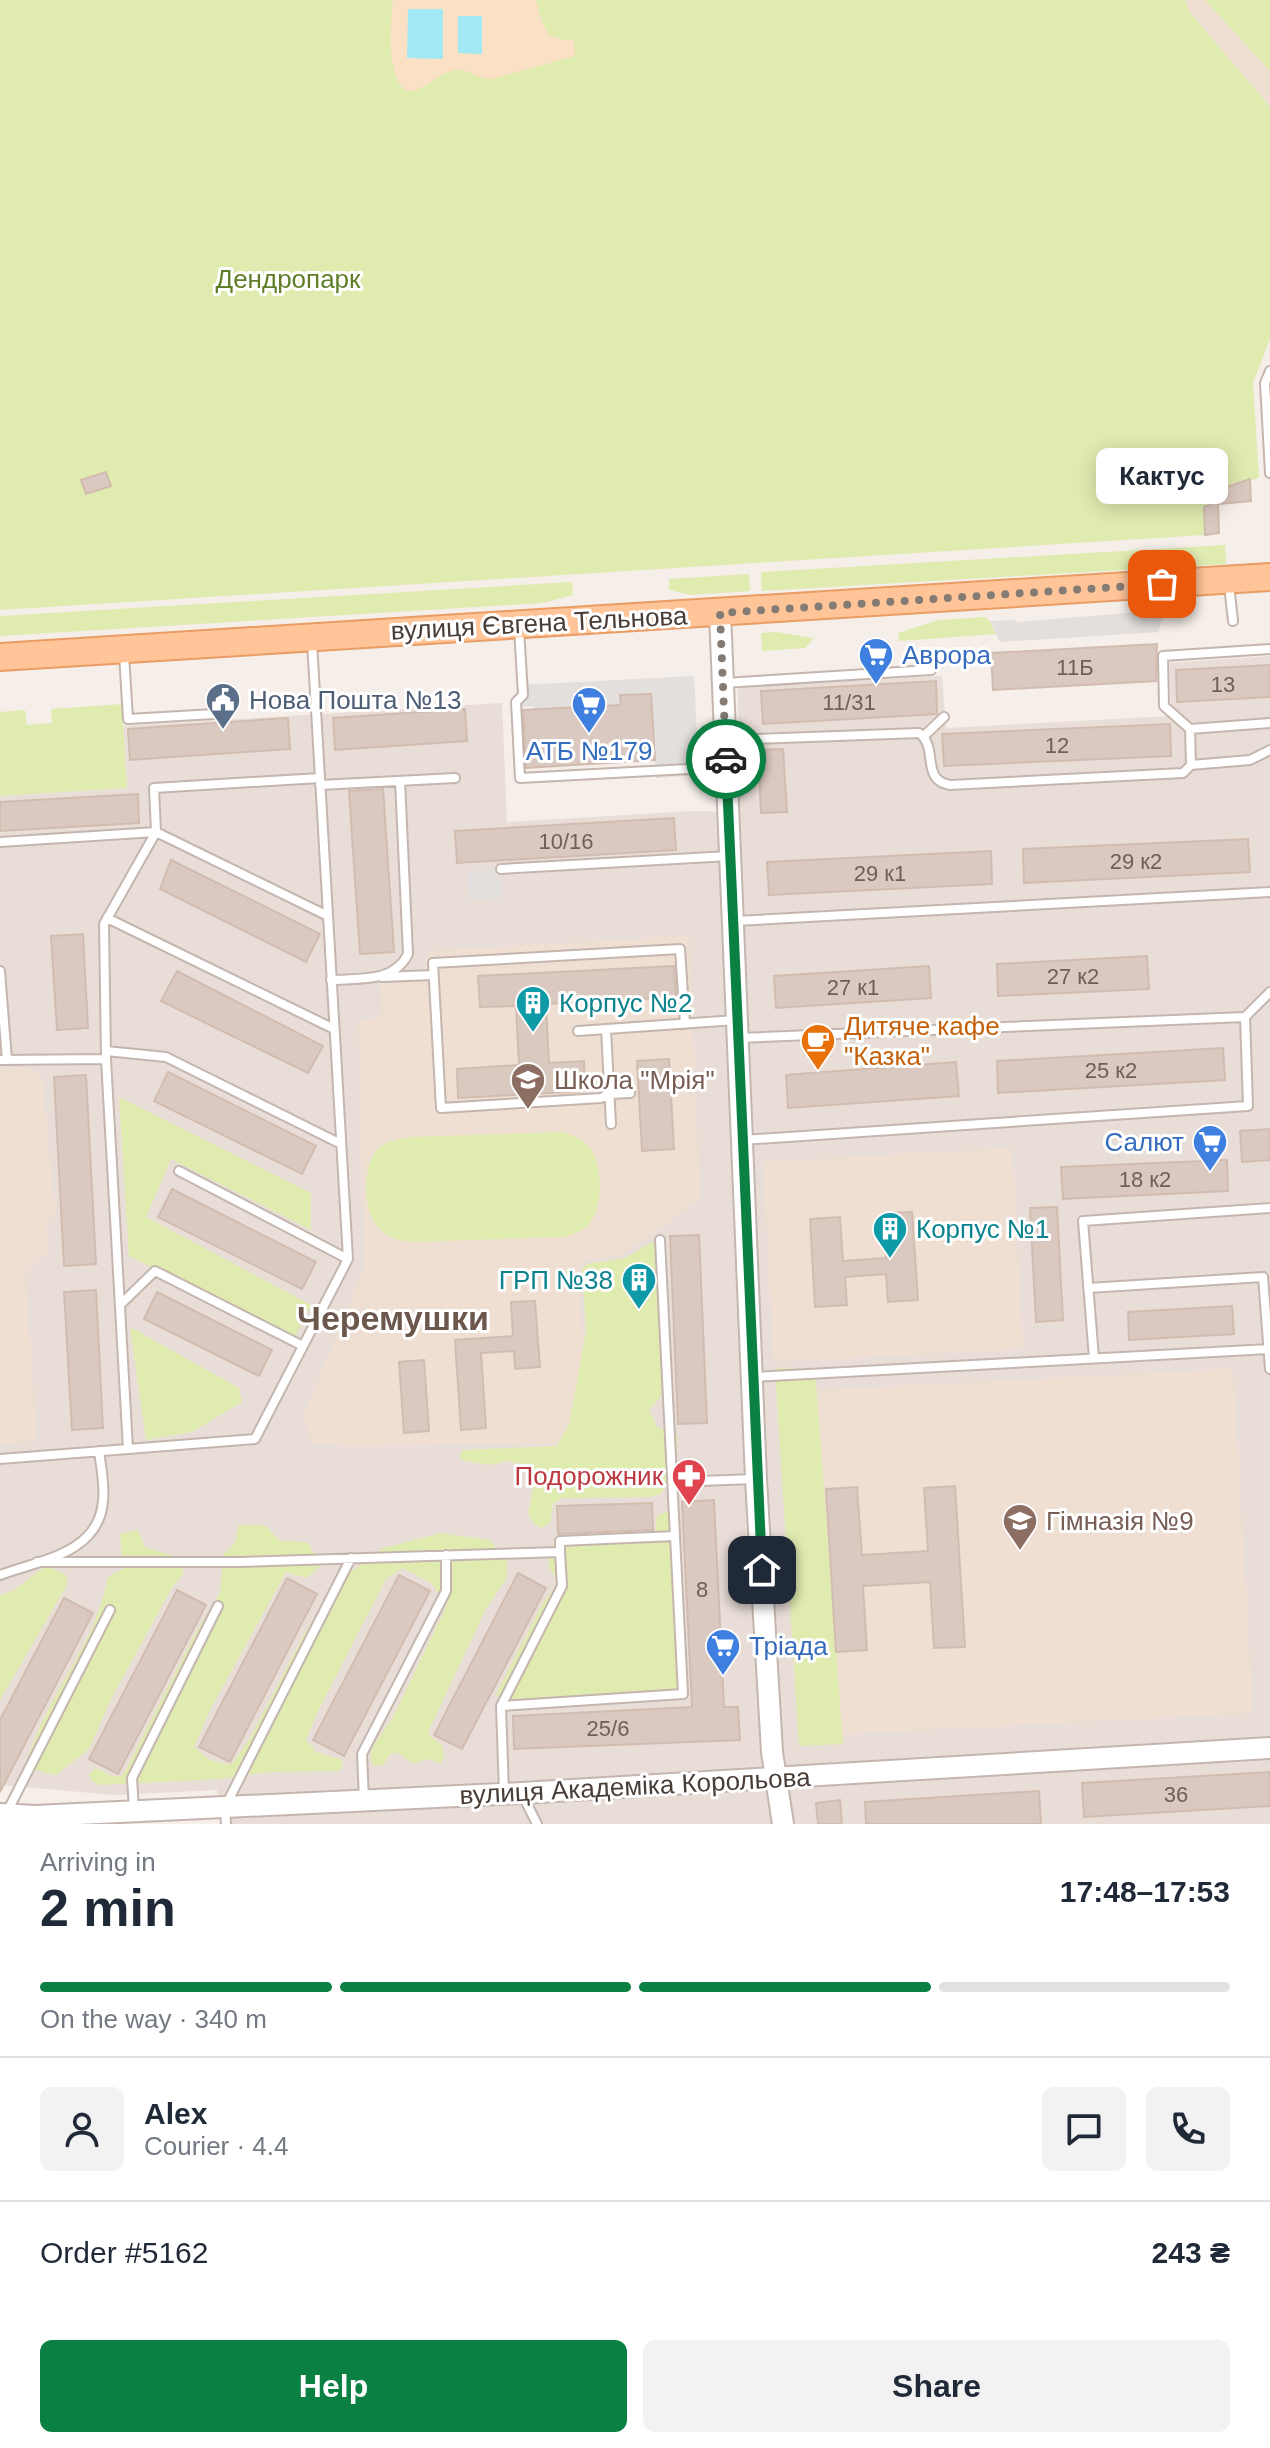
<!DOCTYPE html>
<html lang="en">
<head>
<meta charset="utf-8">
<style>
  :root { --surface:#fff; --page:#f2f2f3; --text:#1f2937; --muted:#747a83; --line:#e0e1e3; --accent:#0b8043 }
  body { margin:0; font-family:Helvetica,sans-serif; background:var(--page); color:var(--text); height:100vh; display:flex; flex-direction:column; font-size:30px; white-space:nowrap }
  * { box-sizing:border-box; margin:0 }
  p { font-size:26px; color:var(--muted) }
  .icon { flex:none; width:44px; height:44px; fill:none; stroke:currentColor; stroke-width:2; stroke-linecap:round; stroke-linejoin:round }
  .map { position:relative; height:1824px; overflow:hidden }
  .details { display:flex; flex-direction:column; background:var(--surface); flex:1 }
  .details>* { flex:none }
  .pin { position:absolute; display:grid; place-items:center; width:68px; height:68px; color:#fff; margin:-34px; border-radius:16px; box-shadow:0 4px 12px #0006 }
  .courier { position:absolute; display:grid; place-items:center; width:80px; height:80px; margin:-40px; border:6px solid #0b8043; border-radius:50%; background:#fff; color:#222; box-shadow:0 2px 10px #0007 }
  .bubble { position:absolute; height:56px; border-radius:12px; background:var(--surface); box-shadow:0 4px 20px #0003; font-size:26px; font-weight:700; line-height:56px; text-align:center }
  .headline em { font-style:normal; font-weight:700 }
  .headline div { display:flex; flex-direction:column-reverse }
  .headline { display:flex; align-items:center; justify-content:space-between; height:136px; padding:0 40px }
  h1 { font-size:52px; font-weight:700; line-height:60px }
  .bar { display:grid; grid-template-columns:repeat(4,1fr); gap:12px 8px; align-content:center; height:96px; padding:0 40px }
  .bar i { height:10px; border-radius:6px; background:var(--line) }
  .bar .active { background:var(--accent) }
  .bar p { grid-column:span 4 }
  .line { display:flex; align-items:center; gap:20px; padding:0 40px; border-top:2px solid var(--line) }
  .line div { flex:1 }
  .round { display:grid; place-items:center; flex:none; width:84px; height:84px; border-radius:12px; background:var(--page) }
  .cta { display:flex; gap:16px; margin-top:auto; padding:16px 40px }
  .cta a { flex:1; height:92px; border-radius:12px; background:var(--accent); color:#fff; font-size:32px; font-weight:700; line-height:92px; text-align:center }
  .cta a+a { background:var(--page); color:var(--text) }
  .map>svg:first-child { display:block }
</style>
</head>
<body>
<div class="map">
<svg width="1270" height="1824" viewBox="0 0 1270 1824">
  <rect width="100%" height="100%" fill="#f5eee9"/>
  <!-- residential -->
  <path fill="#e9ded7" d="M 1270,656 L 1270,1824 L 220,1824 L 217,1790 L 115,1795 L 0,1785 L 0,796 L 127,788 L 123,726 L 502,703 L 507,822 L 693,811 L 739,812 L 738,687 L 942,676 L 946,728 L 1171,716 L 1170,663 Z"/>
  <!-- education -->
  <path fill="#efdfd2" d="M 1185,0 L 1270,0 L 1270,107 L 1189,11 Z
    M 689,936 L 700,1199 L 621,1255 L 579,1261 L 586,1443 L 357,1446 L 313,1444 L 303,1417 L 365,1266 L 358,1020 L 382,1018 L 381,983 L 402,982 L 402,971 L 423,970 L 430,951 Z
    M 27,1068 L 42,1078 L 55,1211 L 45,1227 L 49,1249 L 25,1272 L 37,1441 L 0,1444 L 0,1069 Z
    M 1012,1148 L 1023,1349 L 774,1362 L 763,1162 Z
    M 1233,1369 L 1253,1713 L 807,1736 L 787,1392 Z"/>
  <!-- green -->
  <path fill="#e0ebb0" d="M 0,0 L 1185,0 L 1189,11 L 1270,107 L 1270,339 L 1253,383 L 1259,478 L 1210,493 L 1210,505 L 1204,507 L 1205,535 L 0,610 Z
    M 1205,0 L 1270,0 L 1270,71 Z
    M 1225,545 L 1226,564 L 762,591 L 761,572 Z
    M 749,574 L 750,591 L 691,595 L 669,590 L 669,579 Z
    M 572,582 L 573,595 L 543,603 L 0,636 L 0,616 Z
    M 985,617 L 989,620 L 996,634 L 899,641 L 898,633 L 939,620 Z
    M 776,632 L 814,638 L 805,648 L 762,651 L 761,633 Z
    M 122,704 L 127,788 L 0,796 L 0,712 L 25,710 L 27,725 L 52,723 L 51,709 Z
    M 119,1097 L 311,1193 L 311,1230 L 171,1159 L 146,1217 L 311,1305 L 295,1336 L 129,1256 Z
    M 563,1132 C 573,1136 584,1139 590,1148 C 603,1165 603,1204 591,1221 C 585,1231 574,1234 564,1237 L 413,1242 C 399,1241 388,1238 379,1228 C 362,1211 361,1163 380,1147 C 389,1140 399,1139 410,1137 Z
    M 652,1242 L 664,1255 L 660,1324 L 662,1395 L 649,1410 L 657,1427 L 678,1435 C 678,1454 671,1477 661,1494 L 650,1497 L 561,1498 L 553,1504 L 550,1523 L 541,1528 L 534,1524 L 528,1513 L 536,1473 L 529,1465 L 507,1461 L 489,1465 L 461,1460 L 460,1453 L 463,1450 L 557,1446 L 569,1425 L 586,1331 L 582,1269 L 587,1264 L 625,1258 Z
    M 130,1327 L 239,1388 L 242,1402 L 192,1432 L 146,1440 Z
    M 775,1368 L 815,1369 L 843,1744 L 799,1746 Z
    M 669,1511 L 677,1518 C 682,1554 674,1588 676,1623 C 677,1639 687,1655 686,1671 C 685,1685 676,1693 665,1700 L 506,1709 L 496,1694 L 543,1603 L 556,1586 L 556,1578 L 548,1565 L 552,1547 L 559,1537 L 651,1535 L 655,1531 L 657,1516 Z
    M 239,1525 L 265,1525 L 280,1541 L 307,1542 L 321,1565 L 307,1578 L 286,1572 L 210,1710 L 194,1747 L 210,1760 L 231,1765 L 249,1740 L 302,1638 L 323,1605 L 350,1573 L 383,1548 L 441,1533 L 489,1540 L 507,1560 L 507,1577 L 485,1611 L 429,1730 L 430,1736 L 442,1745 L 444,1756 L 441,1763 L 425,1759 L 414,1764 L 398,1753 L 390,1754 L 383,1765 L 372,1765 L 370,1756 L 373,1746 L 392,1719 L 447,1605 L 431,1583 L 403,1568 L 386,1579 L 317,1713 L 306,1740 L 316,1752 L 342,1760 L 343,1765 L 339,1771 L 269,1772 L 218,1779 L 100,1785 L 92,1781 L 89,1774 L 96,1768 L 112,1776 L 121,1776 L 125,1771 L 194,1636 L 220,1593 L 224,1554 L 235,1543 Z
    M 137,1530 L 146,1548 L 182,1558 L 183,1575 L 173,1586 L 111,1699 L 89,1749 L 56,1775 L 42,1772 L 26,1765 C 44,1698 96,1645 108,1577 L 123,1569 L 120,1534 Z
    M 44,1567 L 54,1569 L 67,1576 L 67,1585 L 0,1700 L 0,1595 L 13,1591 Z"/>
  <!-- sand -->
  <path fill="#fae0c4" d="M 393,0 L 536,0 L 542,22 L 549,35 L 564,40 L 574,40 L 575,56 L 492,79 C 478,80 468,68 455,70 C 437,73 426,92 407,91 C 385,78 391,23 393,0 Z"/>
  <!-- parking -->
  <path fill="#e3dfdd" d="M 1166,610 L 1158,632 L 1000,642 L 990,621 L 1014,620 L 1016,622 Z
    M 694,676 L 699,775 L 656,778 L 651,694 L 621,695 L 621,705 L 533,710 L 533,706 L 522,707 L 521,685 Z
    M 501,869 L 502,898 L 468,900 L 467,872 Z"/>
  <!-- water -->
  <path fill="#a3e9f4" d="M 408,9 L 443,9 L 443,59 L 407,58 Z
    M 458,16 L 482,16 L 482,54 L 458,53 Z"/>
  <!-- building -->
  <path fill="#dac9c0" stroke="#d2bcb0" stroke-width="2" d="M 106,472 L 111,486 L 86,494 L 81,480 Z
    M 1250,479 L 1251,501 L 1218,504 L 1219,533 L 1205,535 L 1204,507 L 1210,505 L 1210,493 Z
    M 1157,644 L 1156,681 L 993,690 L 991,653 Z
    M 1270,665 L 1270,697 L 1177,702 L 1176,670 Z
    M 936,681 L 937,714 L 763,724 L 761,691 Z
    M 651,694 L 655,760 L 526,768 L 523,710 L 621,705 L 620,695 Z
    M 465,709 L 467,741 L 335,750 L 333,718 Z
    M 288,718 L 290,749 L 130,760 L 128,729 Z
    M 1170,724 L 1171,756 L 944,766 L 942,734 Z
    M 783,749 L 787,812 L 761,813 L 758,750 Z
    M 383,789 L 394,952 L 360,954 L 349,791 Z
    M 138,794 L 139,823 L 0,831 L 0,802 Z
    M 674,818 L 676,850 L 457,863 L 455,831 Z
    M 1248,839 L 1250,872 L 1024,883 L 1023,849 Z
    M 991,851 L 992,884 L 769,895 L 767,862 Z
    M 171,860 L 320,934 L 306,962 L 160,889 Z
    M 83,934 L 88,1028 L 57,1030 L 51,936 Z
    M 1147,956 L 1149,989 L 998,996 L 997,964 Z
    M 674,966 L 676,997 L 546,1004 L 549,1063 L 584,1061 L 585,1091 L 458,1098 L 457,1069 L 519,1065 L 516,1006 L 480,1007 L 478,976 Z
    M 929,966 L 931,998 L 776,1008 L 774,976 Z
    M 177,971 L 323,1046 L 308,1073 L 161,1001 Z
    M 1223,1048 L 1225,1080 L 998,1093 L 997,1061 Z
    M 669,1059 L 674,1149 L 642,1151 L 637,1061 Z
    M 956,1062 L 959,1096 L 788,1108 L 786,1075 Z
    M 168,1072 L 316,1146 L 302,1174 L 154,1101 Z
    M 86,1075 L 96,1264 L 64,1266 L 54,1077 Z
    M 1270,1129 L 1270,1160 L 1242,1162 L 1240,1131 Z
    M 1227,1160 L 1228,1191 L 1063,1199 L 1061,1167 Z
    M 172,1189 L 316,1262 L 302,1289 L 158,1217 Z
    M 1057,1207 L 1063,1320 L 1036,1322 L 1030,1208 Z
    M 912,1212 L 918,1300 L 888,1302 L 886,1274 L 845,1277 L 847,1305 L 815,1307 L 810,1219 L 840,1217 L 843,1261 L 886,1258 L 883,1213 Z
    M 699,1235 L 707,1423 L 678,1424 L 670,1236 Z
    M 96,1290 L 103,1428 L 72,1430 L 64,1292 Z
    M 157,1292 L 272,1350 L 259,1376 L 144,1319 Z
    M 535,1301 L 540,1367 L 515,1369 L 514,1351 L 481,1353 L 486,1428 L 461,1430 L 455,1340 L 513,1336 L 511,1302 Z
    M 1232,1306 L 1234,1334 L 1129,1340 L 1128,1312 Z
    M 424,1360 L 429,1431 L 404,1433 L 399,1362 Z
    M 955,1486 L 965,1647 L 934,1648 L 930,1582 L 863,1586 L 867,1650 L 836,1652 L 826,1489 L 857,1487 L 862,1555 L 928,1551 L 924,1488 Z
    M 714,1500 L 724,1707 L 738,1707 L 740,1740 L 514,1749 L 513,1716 L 692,1707 L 682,1502 Z
    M 652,1503 L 653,1530 L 558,1534 L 557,1506 Z
    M 518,1573 L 546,1588 L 462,1749 L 434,1735 Z
    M 399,1575 L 430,1591 L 344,1756 L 313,1740 Z
    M 287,1578 L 317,1594 L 230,1762 L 199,1747 Z
    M 177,1590 L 206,1605 L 118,1774 L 89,1759 Z
    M 64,1598 L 93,1613 L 0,1792 L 0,1720 Z
    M 1270,1772 L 1270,1806 L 1084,1817 L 1082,1783 Z
    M 1039,1791 L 1041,1824 L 866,1824 L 865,1802 Z
    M 840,1800 L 842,1824 L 818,1824 L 816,1803 Z"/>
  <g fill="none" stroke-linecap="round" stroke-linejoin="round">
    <defs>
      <path id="service" d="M 1270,371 L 1265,383 L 1270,473
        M 1229,585 L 1233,621
        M 519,629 L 523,695 L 516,702 L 520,778 L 725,767
        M 124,654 L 128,719 L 214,714
        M 724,683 L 931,670
        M 1270,723 L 1190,729 L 1191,765 L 1250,760 L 1270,750
        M 1190,729 L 1164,706 L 1163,656 L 1270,649
        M 924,736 L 944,717
        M 727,740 L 919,733 C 939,747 920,780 950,785 L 1183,773 L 1191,765
        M 320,785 L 455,778
        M 0,842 L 156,832 L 328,916
        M 501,869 L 729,856
        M 107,918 L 334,1029
        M 736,921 L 1270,892
        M 0,971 L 7,1060
        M 382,977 L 433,975
        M 331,980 C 359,978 394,983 408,954 L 400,781
        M 606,1029 L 611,1124
        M 578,1031 L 736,1020
        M 739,1038 L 1245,1017
        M 106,1051 L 166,1057 L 341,1144
        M 0,1060 L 106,1059
        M 630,1093 L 609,1094 L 601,1098 L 441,1108 L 433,963 L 680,949 L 685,1024
        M 742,1140 L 1248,1106 L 1245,1017 L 1270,992
        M 179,1171 L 348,1259
        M 1088,1288 L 1263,1277 L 1270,1369
        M 121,1304 L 155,1271 L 303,1346
        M 1094,1358 L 1083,1221 L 1270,1208
        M 753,1377 L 1269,1349
        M 128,1449 L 255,1439 L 348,1259 L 320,778
        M 0,1459 L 128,1449 L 106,1059 L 104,924 L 156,832 L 154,788 L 320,778 L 312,642
        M 672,1482 L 755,1479
        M 37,1562 L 240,1562 L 560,1552 L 560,1541 L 675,1536
        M 0,1575 C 41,1560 99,1553 103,1501 C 105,1485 101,1467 99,1451
        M 501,1706 L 683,1694 L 660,1240
        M 504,1793 L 501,1706 L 562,1586 L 560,1552
        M 523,1796 L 537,1824
        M 364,1800 L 362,1754 L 446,1591 L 446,1555
        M 134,1810 L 132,1778 L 218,1606
        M 7,1812 L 110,1610
        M 226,1824 L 225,1807 L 351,1558"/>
      <path id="tertiary" d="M 720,613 L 756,1479 L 772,1752 L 783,1824
        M 0,1814 L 35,1816 L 522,1793 L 1270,1748"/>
      <path id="primary" d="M 0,657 L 1270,577"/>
    </defs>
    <!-- service casing -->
    <use href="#service" stroke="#c4b6ae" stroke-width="12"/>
    <!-- tertiary casing -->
    <use href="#tertiary" stroke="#c4b6ae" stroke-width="24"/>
    <!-- primary casing -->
    <use href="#primary" stroke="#e99c63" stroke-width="30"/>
    <!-- service -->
    <use href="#service" stroke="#fff" stroke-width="8"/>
    <!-- tertiary -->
    <use href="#tertiary" stroke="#fff" stroke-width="20"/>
    <!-- primary -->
    <use href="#primary" stroke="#ffc598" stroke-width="26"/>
  </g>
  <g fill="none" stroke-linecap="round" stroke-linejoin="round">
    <!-- done -->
    <path stroke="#857b75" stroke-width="8" stroke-dasharray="0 14.4" d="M 726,759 L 720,613 L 1162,584"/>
    <!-- route -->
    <path stroke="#0b8043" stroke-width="10" d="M 726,759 L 762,1570"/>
  </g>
  <!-- icons -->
  <defs>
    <symbol id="supermarket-pin" viewBox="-11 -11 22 30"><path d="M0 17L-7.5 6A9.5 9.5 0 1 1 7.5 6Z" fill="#3f7fe0" stroke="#fff"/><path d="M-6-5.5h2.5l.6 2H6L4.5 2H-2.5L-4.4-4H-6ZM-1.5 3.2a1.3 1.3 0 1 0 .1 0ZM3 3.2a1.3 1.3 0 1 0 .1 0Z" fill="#fff"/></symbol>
    <symbol id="civic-pin" viewBox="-11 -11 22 30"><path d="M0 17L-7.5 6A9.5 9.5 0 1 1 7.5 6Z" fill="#5c6f8a" stroke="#fff"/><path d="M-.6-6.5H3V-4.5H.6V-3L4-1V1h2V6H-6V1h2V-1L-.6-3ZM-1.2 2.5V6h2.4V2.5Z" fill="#fff"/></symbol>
    <symbol id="building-pin" viewBox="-11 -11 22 30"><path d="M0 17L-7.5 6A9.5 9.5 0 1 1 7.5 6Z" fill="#0f9aa8" stroke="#fff"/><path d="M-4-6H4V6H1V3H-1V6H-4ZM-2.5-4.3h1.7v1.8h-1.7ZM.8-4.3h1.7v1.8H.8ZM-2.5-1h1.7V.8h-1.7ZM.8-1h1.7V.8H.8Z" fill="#fff"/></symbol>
    <symbol id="cafe-pin" viewBox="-11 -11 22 30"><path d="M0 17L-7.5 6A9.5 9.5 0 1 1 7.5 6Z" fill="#e8710a" stroke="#fff"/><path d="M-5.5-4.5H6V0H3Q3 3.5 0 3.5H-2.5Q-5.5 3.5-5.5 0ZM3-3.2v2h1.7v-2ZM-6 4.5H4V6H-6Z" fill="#fff"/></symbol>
    <symbol id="school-pin" viewBox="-11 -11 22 30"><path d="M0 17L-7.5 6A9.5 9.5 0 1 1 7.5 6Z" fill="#8d6e63" stroke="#fff"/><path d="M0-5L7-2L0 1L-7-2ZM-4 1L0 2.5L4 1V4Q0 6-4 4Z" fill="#fff"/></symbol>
    <symbol id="pharmacy-pin" viewBox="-11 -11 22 30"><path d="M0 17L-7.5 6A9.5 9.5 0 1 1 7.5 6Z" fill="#e0444e" stroke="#fff"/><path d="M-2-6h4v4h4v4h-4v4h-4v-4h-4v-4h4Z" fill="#fff"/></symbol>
  </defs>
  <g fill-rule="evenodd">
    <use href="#supermarket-pin" x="856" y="635" width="40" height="54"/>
    <use href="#civic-pin" x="203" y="680" width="40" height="54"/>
    <use href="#supermarket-pin" x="569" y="684" width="40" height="54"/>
    <use href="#building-pin" x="513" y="983" width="40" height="54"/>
    <use href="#cafe-pin" x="798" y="1021" width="40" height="54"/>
    <use href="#school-pin" x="508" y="1060" width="40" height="54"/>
    <use href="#supermarket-pin" x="1190" y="1122" width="40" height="54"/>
    <use href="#building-pin" x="870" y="1209" width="40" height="54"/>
    <use href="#building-pin" x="619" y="1260" width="40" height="54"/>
    <use href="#pharmacy-pin" x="669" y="1456" width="40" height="54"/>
    <use href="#school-pin" x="1000" y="1501" width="40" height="54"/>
    <use href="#supermarket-pin" x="703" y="1626" width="40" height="54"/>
  </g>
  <g text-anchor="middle" stroke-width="6" stroke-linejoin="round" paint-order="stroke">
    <!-- number labels -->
    <g font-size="22" fill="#6d6059">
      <text x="1075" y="675">11Б</text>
      <text x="1223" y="692">13</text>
      <text x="849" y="710">11/31</text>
      <text x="1057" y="753">12</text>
      <text x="566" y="849">10/16</text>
      <text x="1136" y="869">29 к2</text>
      <text x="880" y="881">29 к1</text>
      <text x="1073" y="984">27 к2</text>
      <text x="853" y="995">27 к1</text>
      <text x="1111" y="1078">25 к2</text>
      <text x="1145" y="1187">18 к2</text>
      <text x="702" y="1597">8</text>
      <text x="608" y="1736">25/6</text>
      <text x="1176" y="1802">36</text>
    </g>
    <!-- park labels -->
    <g font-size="26" fill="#5f7e27" stroke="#fff">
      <text x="288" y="288">Дендропарк</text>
    </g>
    <!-- street labels -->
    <g font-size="26" fill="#493d37" stroke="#fff">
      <text transform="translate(539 623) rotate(-3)" y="9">вулиця Євгена Тельнова</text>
      <text transform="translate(635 1786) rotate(-3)" y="9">вулиця Академіка Корольова</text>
    </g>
    <!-- shop labels -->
    <g font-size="26" fill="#366cbe" stroke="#fff" text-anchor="start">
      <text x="902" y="664">Аврора</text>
      <text x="589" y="760" text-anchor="middle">АТБ №179</text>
      <text x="1184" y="1151" text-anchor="end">Салют</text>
      <text x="749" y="1655">Тріада</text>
    </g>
    <!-- service labels -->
    <g font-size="26" fill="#4e5e75" stroke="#fff" text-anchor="start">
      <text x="249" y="709">Нова Пошта №13</text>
    </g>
    <!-- culture labels -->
    <g font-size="26" fill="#0d838f" stroke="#fff" text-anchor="start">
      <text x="559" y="1012">Корпус №2</text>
      <text x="916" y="1238">Корпус №1</text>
      <text x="613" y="1289" text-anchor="end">ГРП №38</text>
    </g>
    <!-- food labels -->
    <g font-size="26" fill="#c56008" stroke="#fff" text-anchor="start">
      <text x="844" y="1035">Дитяче кафе<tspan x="844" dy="30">"Казка"</tspan></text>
    </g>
    <!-- education labels -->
    <g font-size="26" fill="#785e54" stroke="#fff" text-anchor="start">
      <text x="554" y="1089">Школа "Мрія"</text>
      <text x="1046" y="1530">Гімназія №9</text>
    </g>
    <!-- health labels -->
    <g font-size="26" fill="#be3a42" stroke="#fff" text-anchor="end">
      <text x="663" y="1485">Подорожник</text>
    </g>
    <!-- district labels -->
    <g font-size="34" font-weight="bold" fill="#6c574d" stroke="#fff">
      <text x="393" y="1330">Черемушки</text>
    </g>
  </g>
</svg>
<div class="pin" style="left:1162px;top:584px;background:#ea580c"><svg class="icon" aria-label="bag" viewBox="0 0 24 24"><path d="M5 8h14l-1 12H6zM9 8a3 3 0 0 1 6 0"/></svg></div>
<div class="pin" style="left:762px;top:1570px;background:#1f2937"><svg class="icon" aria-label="home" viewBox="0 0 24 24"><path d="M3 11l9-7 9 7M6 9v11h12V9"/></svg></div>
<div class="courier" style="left:726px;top:759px"><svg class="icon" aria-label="car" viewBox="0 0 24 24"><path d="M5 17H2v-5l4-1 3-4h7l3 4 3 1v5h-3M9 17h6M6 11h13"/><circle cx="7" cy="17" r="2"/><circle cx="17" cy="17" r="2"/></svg></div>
<div class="bubble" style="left:1096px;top:448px;width:132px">Кактус</div>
</div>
<section class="details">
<div class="headline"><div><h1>2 min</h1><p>Arriving in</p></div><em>17:48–17:53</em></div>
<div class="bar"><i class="active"></i><i class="active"></i><i class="active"></i><i></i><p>On the way · 340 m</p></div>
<div class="line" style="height:144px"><a class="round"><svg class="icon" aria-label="person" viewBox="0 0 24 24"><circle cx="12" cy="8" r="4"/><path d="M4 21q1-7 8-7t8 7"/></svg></a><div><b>Alex</b><p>Courier · 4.4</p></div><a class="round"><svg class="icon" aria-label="chat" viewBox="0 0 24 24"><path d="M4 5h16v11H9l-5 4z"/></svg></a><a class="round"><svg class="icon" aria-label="phone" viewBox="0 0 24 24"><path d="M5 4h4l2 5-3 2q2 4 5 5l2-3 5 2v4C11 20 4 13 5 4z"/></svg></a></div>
<div class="line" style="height:104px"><div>Order #5162</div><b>243 ₴</b></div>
<div class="cta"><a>Help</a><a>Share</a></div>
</section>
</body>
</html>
